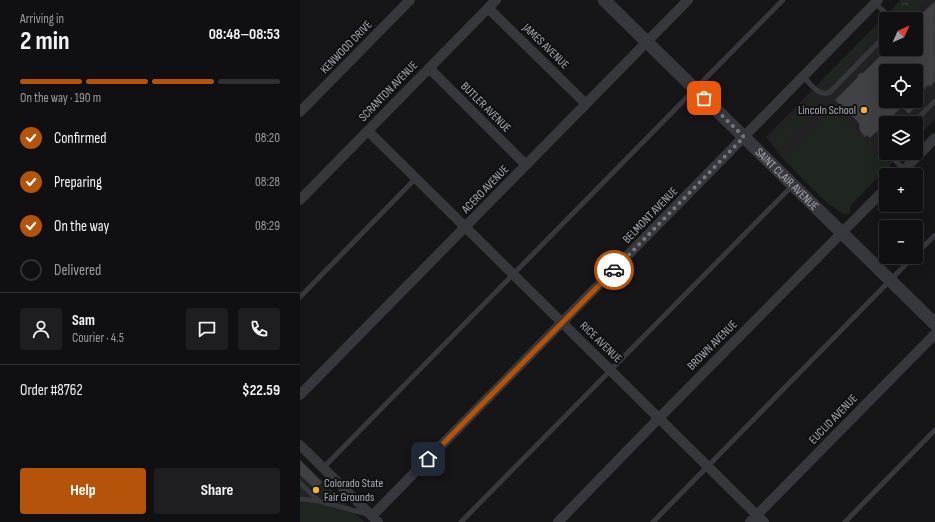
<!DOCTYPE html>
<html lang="en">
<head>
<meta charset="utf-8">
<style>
  :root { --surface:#101012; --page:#1e1e20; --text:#f1f3f6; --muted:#9c9d9f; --line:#303032; --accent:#b45309 }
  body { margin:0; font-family:"Sofia Sans Condensed",sans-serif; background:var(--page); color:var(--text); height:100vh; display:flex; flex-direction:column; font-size:15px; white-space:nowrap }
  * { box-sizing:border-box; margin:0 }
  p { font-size:13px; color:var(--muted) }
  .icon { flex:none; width:22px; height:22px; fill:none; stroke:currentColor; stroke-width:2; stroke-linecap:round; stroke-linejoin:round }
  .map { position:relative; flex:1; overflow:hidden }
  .details { display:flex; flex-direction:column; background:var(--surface); width:300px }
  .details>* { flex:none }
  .needle { width:26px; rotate:45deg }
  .buttons { position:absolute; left:579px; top:12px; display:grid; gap:8px }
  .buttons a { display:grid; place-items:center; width:44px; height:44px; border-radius:4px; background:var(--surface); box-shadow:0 4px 16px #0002,0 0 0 1px var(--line); font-size:20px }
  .pin { position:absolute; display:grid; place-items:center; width:34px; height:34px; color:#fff; margin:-17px; border-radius:8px; box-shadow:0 2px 6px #0006 }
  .courier { position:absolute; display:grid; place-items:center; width:40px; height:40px; margin:-20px; border:3px solid #b45309; border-radius:50%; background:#fff; color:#222; box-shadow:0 1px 5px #0007 }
  .head em { font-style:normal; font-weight:700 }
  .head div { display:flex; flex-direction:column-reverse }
  .head { display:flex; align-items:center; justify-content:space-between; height:68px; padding:0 20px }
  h1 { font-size:26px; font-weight:700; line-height:30px }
  .bar { display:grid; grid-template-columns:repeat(4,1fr); gap:6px 4px; align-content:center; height:48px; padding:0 20px }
  .bar i { height:5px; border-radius:3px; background:var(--line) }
  .bar .current { background:var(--accent) }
  .bar p { grid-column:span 4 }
  .line { display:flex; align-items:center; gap:10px; padding:0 20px; border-top:1px solid var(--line) }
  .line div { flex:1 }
  .round { display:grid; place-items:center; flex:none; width:42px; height:42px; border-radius:4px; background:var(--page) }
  ol { padding:0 20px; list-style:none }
  li { display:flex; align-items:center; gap:12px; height:44px }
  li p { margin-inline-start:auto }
  li .icon { padding:4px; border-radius:50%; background:var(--accent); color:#fff; stroke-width:4 }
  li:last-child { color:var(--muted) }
  li i { width:22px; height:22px; border:2px solid var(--line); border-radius:50% }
  .primary-button { display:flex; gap:8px; margin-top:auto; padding:8px 20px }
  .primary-button a { flex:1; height:46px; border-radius:4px; background:var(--accent); color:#fff; font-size:16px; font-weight:700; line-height:46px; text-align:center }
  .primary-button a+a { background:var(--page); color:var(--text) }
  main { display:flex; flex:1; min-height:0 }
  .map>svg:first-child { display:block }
</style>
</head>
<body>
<main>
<section class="details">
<div class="head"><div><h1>2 min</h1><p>Arriving in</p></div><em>08:48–08:53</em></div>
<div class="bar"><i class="current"></i><i class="current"></i><i class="current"></i><i></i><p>On the way · 190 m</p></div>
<ol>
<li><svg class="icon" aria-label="check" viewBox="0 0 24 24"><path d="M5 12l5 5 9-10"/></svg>Confirmed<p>08:20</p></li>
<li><svg class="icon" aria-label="check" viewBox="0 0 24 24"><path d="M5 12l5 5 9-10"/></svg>Preparing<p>08:28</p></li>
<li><svg class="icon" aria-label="check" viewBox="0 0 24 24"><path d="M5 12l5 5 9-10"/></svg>On the way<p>08:29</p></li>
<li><i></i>Delivered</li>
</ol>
<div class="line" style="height:72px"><a class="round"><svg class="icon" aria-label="person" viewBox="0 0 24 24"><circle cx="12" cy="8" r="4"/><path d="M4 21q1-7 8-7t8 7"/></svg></a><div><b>Sam</b><p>Courier · 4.5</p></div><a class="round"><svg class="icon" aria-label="chat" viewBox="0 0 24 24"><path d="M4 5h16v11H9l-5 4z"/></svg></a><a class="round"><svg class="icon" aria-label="phone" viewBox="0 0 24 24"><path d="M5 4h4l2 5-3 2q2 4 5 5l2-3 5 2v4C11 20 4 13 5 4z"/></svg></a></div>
<div class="line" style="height:52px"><div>Order #8762</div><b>$22.59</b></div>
<div class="primary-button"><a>Help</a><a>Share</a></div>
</section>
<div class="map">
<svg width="635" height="522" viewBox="0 0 635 522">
  <defs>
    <pattern id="park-crowns" width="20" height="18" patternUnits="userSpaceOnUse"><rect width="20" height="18" fill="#1e261f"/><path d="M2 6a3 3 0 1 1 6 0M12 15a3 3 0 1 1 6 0" fill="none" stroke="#3c433d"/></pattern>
  </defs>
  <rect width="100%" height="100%" fill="#161618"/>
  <!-- built -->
  <path fill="#222225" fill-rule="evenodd" d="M 601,0 L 635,0 L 635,119 L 616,139 L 616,123 L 586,123 L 586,153 L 602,153 L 590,165 L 590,171 L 587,174 L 581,174 L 550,206 L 550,213 L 548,214 L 544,214 L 527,203 L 479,154 L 466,137 ZM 586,19 L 616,19 L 616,49 L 586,49 ZM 586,71 L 616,71 L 616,101 L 586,101 Z"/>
  <!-- green -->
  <path fill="#1e261f" d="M 582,19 C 585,23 584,26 582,30 L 552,60 L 547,55 Z
    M 545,57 L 551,62 L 530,83 L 525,85 L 519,83 Z
    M 512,97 L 521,106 L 501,126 L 492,117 Z
    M 533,109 L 590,165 L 590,171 L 587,174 L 581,174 L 550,206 L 550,213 L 548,214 C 534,215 495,170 483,159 Z
    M 604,109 L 607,112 L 596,123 L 586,123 L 586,133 L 585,135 L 582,132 L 582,127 L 590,118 L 594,118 Z
    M 491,119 L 500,127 L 480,148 L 471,139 Z
    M 0,459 L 64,522 L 0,522 Z"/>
  <!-- park -->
  <path fill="url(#park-crowns)" d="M 601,0 L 624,0 L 619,6 L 618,10 L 610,19 L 606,19 L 595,8 L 595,6 Z"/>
  <!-- building -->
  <path fill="#404145" stroke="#303034" d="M 635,1 L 635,81 L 631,86 L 626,86 L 626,89 L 616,88 L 616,71 L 586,71 L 586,101 L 621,101 L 609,114 L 602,107 L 579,129 L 579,132 L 576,132 L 570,138 L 567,135 L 565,137 L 560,131 L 559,123 L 535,100 L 558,77 L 558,75 L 560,73 L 563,73 L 587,49 L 616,49 L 616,19 Z
    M 0,460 L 22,482 L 15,489 L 0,475 Z"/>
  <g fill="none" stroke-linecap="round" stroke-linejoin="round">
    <!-- service -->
    <path stroke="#37383d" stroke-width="5" d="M 575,3 L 592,19
      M 503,76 C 510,83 519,98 530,92 L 586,35
      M 613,123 L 635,101
      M 592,153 L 595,160 L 604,170
      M 616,254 L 635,235
      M 0,297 L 116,178
      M 23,468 L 395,89 L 483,0
      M 0,483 L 19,501 L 67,514
      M 0,499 L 19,501
      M 161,522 L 493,185
      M 353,522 L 613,257
      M 545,522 L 635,430"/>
    <!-- minor -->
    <path stroke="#37383d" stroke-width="10" d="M 188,8 L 286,104
      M 129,68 L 226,165
      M 0,112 L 110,0
      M 68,131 L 464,522
      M 599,175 L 635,138
      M 0,200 L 196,0
      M 0,395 L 388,0
      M 0,445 L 78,522
      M 72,516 L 578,0
      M 258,522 L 359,418 L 586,188
      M 450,522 L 635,334"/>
    <!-- tertiary -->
    <path stroke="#37383d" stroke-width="13" id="s1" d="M 304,0 L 635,324"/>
  </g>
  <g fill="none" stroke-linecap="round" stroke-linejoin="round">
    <!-- done -->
    <path stroke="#757880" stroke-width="4" stroke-dasharray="0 7.2" d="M 314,270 L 444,137 L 404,98"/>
    <!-- route -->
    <path stroke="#b45309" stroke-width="5" d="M 128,459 L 314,270"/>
  </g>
  <!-- markers -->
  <g fill="#f2b134" stroke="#111113" stroke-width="1.5">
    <circle cx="564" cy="110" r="4"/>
    <circle cx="16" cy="490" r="4"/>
  </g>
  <g text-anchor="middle" stroke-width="4" stroke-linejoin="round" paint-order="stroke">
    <!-- street labels -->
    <g font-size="12" fill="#a8adb8" stroke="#111113">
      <text transform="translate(246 46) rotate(44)" y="4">JAMES AVENUE</text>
      <text transform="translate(46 47) rotate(-46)" y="4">KENWOOD DRIVE</text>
      <text transform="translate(88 91) rotate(-46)" y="4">SCRANTON AVENUE</text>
      <text transform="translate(186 107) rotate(45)" y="4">BUTLER AVENUE</text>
      <text dy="4" stroke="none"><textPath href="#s1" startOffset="256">SAINT CLAIR AVENUE</textPath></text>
      <text transform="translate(185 189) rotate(-46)" y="4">ACERO AVENUE</text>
      <text transform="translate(350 215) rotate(-46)" y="4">BELMONT AVENUE</text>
      <text transform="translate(301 342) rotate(44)" y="4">RICE AVENUE</text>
      <text transform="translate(412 345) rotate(-45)" y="4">BROWN AVENUE</text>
      <text transform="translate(533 419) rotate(-46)" y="4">EUCLID AVENUE</text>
    </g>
    <!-- poi labels -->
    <g font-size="12" fill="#a8adb8" stroke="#111113" text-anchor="end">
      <text x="556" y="114">Lincoln School</text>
      <text x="24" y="487" text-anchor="start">Colorado State<tspan x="24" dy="14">Fair Grounds</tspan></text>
    </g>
  </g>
</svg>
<div class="buttons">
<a><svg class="needle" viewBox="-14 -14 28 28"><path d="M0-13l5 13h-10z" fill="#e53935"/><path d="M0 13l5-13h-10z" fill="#9c9d9f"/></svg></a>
<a><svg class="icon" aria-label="locate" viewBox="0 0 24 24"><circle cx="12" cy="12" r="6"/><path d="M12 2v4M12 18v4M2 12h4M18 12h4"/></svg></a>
<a><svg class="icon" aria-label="layers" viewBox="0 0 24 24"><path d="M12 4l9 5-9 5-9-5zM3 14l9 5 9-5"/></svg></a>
<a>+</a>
<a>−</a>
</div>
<div class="pin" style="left:404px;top:98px;background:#ea580c"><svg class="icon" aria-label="bag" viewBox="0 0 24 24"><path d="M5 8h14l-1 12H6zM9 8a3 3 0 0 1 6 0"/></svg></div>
<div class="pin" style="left:128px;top:459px;background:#1f2937"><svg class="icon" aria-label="home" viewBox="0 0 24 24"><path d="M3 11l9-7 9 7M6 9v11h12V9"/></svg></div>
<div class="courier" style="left:314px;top:270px"><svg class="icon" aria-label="car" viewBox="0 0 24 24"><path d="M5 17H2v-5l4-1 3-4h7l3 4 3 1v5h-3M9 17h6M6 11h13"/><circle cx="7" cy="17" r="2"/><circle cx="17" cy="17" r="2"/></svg></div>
</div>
</main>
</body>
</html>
